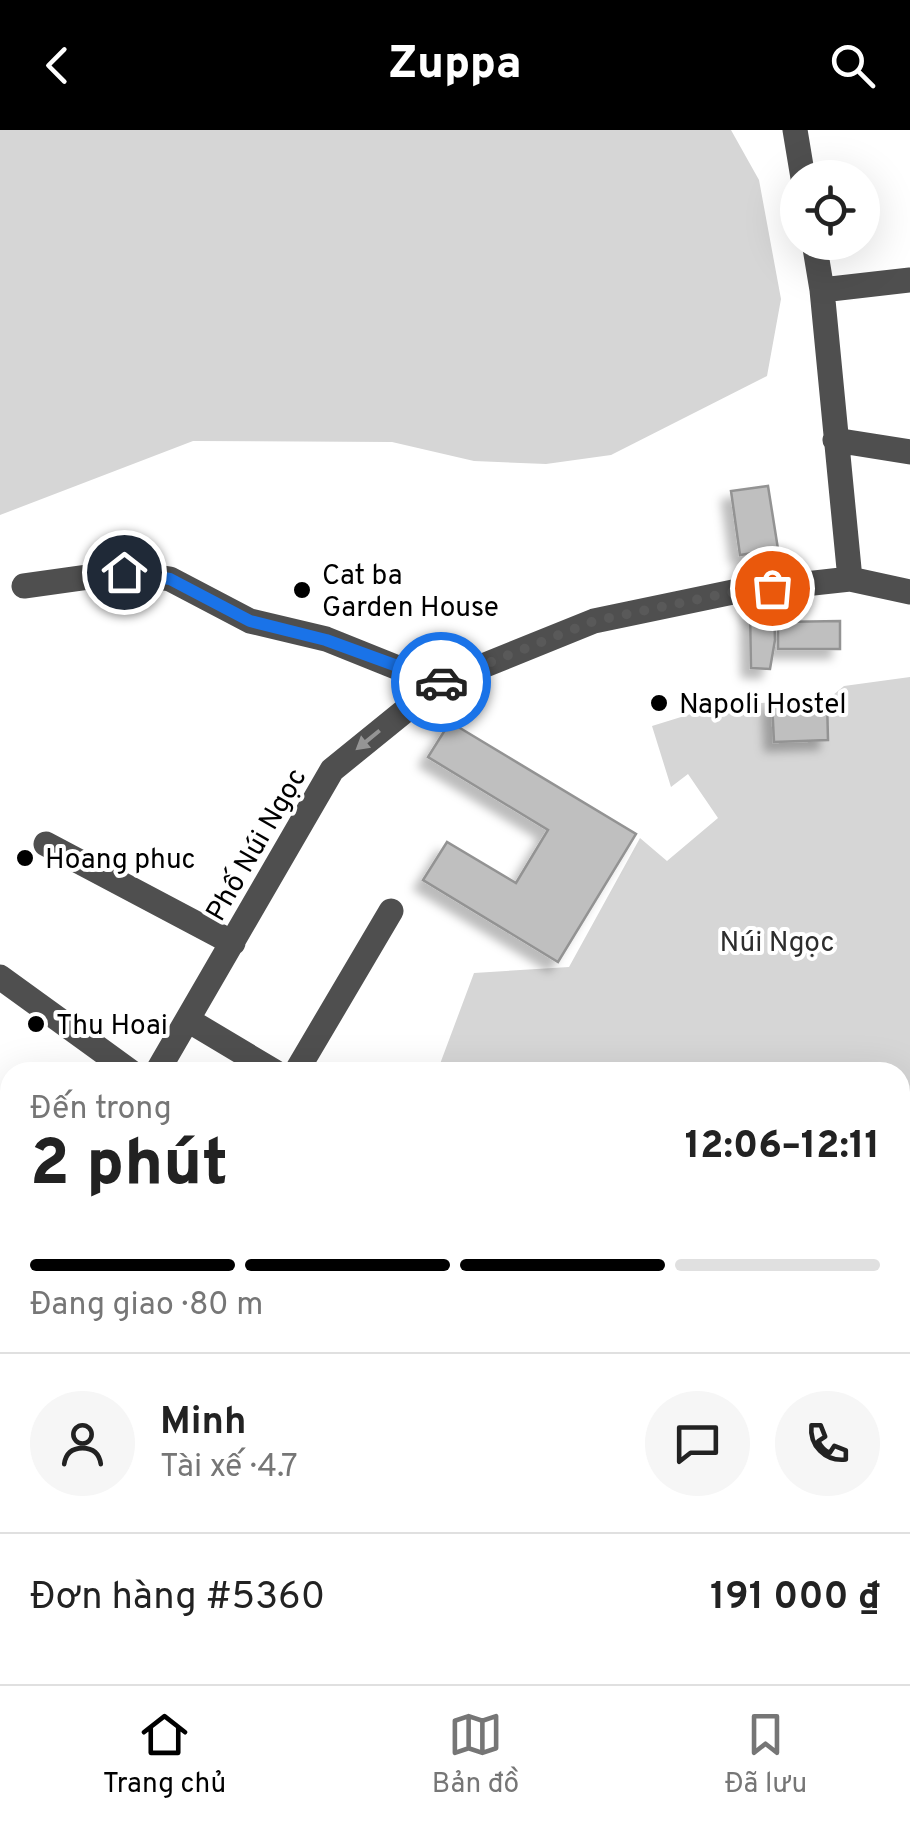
<!DOCTYPE html>
<html lang="vi">
<head>
<meta charset="utf-8">
<style>
  :root { --surface:#fff; --page:#f6f6f6; --text:#222; --muted:#767676; --line:#e0e0e0; --accent:#000 }
  body { margin:0; font-family:Overpass,sans-serif; background:var(--page); color:var(--text); height:100vh; display:flex; flex-direction:column; font-size:38px; white-space:nowrap }
  * { box-sizing:border-box; margin:0 }
  p { font-size:32px; color:var(--muted) }
  .icon { flex:none; width:55px; height:55px; fill:none; stroke:currentColor; stroke-width:2; stroke-linecap:round; stroke-linejoin:round }
  .map { position:relative; flex:1; overflow:hidden }
  .details { position:absolute; left:0px; top:932px; width:910px; height:622px; display:flex; flex-direction:column; background:var(--surface); border-radius:30px 30px 0 0; box-shadow:0 10px 40px #0002 }
  .details>* { flex:none }
  .tools { position:absolute; left:780px; top:30px; display:grid; gap:20px }
  .tools a { display:grid; place-items:center; width:100px; height:100px; border-radius:50%; background:var(--surface); box-shadow:0 10px 40px #0002; font-size:50px }
  .pin { position:absolute; display:grid; place-items:center; width:85px; height:85px; color:#fff; margin:-42px; border:5px solid #fff; border-radius:50%; box-shadow:0 2px 10px #0007 }
  .courier { position:absolute; display:grid; place-items:center; width:100px; height:100px; margin:-50px; border:8px solid #1a73e8; border-radius:50%; background:#fff; color:#222; box-shadow:0 2px 12px #0007 }
  .overview em { font-style:normal; font-weight:800 }
  .overview div { display:flex; flex-direction:column-reverse }
  .overview { display:flex; align-items:center; justify-content:space-between; height:170px; padding:0 30px }
  h1 { font-size:65px; font-weight:800; line-height:75px }
  .bar { display:grid; grid-template-columns:repeat(4,1fr); gap:15px 10px; align-content:center; height:120px; padding:0 30px }
  .bar i { height:12px; border-radius:8px; background:var(--line) }
  .bar .active { background:var(--accent) }
  .bar p { grid-column:span 4 }
  .line { display:flex; align-items:center; gap:25px; padding:0 30px; border-top:2px solid var(--line) }
  .line div { flex:1 }
  .round { display:grid; place-items:center; flex:none; width:105px; height:105px; border-radius:52px; background:var(--page) }
  header { display:flex; justify-content:space-between; align-items:center; height:130px; padding:0 30px; background:var(--accent); color:#fff; font-size:45px; font-weight:800 }
  .menu { display:flex; justify-content:space-around; align-items:center; height:140px; border-top:2px solid var(--line); background:var(--surface); font-size:28px; color:var(--muted) }
  .menu a { display:grid; justify-items:center; gap:5px }
  .menu .active { color:var(--accent) }
  .map>svg:first-child { display:block }
</style>
</head>
<body>
<header><svg class="icon" aria-label="back" viewBox="0 0 24 24"><path d="M15 5l-7 7 7 7"/></svg>Zuppa<svg class="icon" aria-label="search" viewBox="0 0 24 24"><circle cx="10" cy="10" r="6"/><path d="M15 15l6 6"/></svg></header>
<div class="map">
<svg width="910" height="1554" viewBox="0 0 910 1554">
  <defs>
    <filter id="shadow"><feDropShadow dx="-9" dy="9" stdDeviation="5" flood-color="#0004"/></filter>
  </defs>
  <rect width="100%" height="100%" fill="#fff"/>
  <!-- green -->
  <path fill="#d6d6d6" d="M 0,0 L 731,0 L 759,50 L 781,169 L 767,246 L 611,325 L 546,334 L 474,331 L 392,312 L 193,311 L 0,385 Z
    M 910,547 L 910,1271 L 900,1276 L 900,942 L 437,942 L 474,843 L 569,837 L 640,708 L 667,731 L 718,688 L 688,644 L 671,657 L 652,596 L 707,579 L 772,572 L 774,612 L 827,610 L 827,570 L 844,556 Z"/>
  <!-- building -->
  <path fill="#bfbfbf" stroke="#939393" stroke-width="2.5" filter="url(#shadow)" d="M 768,356 L 778,419 L 740,425 L 731,361 Z
    M 774,478 L 775,510 L 770,539 L 751,538 L 750,480 Z
    M 840,491 L 840,519 L 778,519 L 778,492 Z
    M 827,570 L 828,610 L 774,612 L 772,572 Z
    M 450,592 L 636,704 L 558,832 L 423,750 L 447,712 L 516,753 L 548,700 L 428,627 Z
    M 900,1345 L 910,1365 L 910,1417 L 903,1420 L 900,1414 Z
    M 909,1467 L 910,1542 L 908,1543 L 900,1524 L 900,1471 Z
    M 900,1524 L 908,1543 L 881,1554 L 878,1545 L 900,1545 Z
    M 385,1545 L 512,1545 L 522,1554 L 395,1554 Z
    M 739,1545 L 776,1545 L 780,1554 L 743,1554 Z
    M 786,1545 L 819,1545 L 823,1554 L 790,1554 Z
    M 819,1545 L 848,1545 L 851,1554 L 823,1554 Z
    M 848,1545 L 878,1545 L 881,1554 L 851,1554 Z"/>
  <g fill="none" stroke-linecap="round" stroke-linejoin="round">
    <!-- path -->
    <path stroke="#717171" stroke-width="5" stroke-dasharray="2.5 5" stroke-linecap="butt" d="M 900,1019 L 910,1023
      M 781,1545 L 785,1554"/>
    <!-- minor -->
    <path stroke="#4f4f4f" stroke-width="25" d="M 795,0 L 803,48
      M 814,112 L 822,160 L 850,449
      M 822,160 L 910,150
      M 835,310 L 910,322
      M 24,456 L 124,442 L 170,449 L 250,491 L 326,509 L 438,554
      M 46,714 L 233,813
      M 0,847 L 131,942
      M 188,890 L 275,942
      M 157,942 L 332,640 L 438,554 L 594,491 L 733,462 L 850,449 L 910,462
      M 296,942 L 391,781
      M 0,1032 L 10,1038
      M 0,1214 L 10,1197
      M 0,1255 L 10,1264
      M 900,1433 L 910,1429
      M 343,1545 L 353,1554
      M 665,1554 L 684,1545"/>
  </g>
  <!-- one-way arrows -->
  <defs><path id="oneway-solid" d="M-6-.8H1V-3.2L6.5 0L1 3.2V.8H-6Z" transform="scale(2.5)"/></defs>
  <use fill="#959595" href="#oneway-solid" transform="translate(368 610) rotate(141)"/>
  <g fill="none" stroke-linecap="round" stroke-linejoin="round">
    <!-- done -->
    <path stroke="#595959" stroke-width="10" stroke-dasharray="0 18" d="M 441,552 L 594,491 L 733,462 L 772,458"/>
    <!-- route -->
    <path stroke="#1a73e8" stroke-width="12" d="M 124,442 L 170,449 L 250,491 L 326,510 L 441,552"/>
  </g>
  <!-- markers -->
  <g fill="#000" stroke="#fff" stroke-width="4">
    <circle cx="302" cy="460" r="10"/>
    <circle cx="659" cy="573" r="10"/>
    <circle cx="25" cy="728" r="10"/>
    <circle cx="36" cy="894" r="10"/>
  </g>
  <g text-anchor="middle" stroke-width="8" stroke-linejoin="round" paint-order="stroke">
    <!-- poi labels -->
    <g font-size="28" fill="#000" stroke="#fff" text-anchor="start">
      <text x="322" y="454">Cat ba<tspan x="322" dy="32">Garden House</tspan></text>
      <text x="679" y="583">Napoli Hostel</text>
      <text x="45" y="738">Hoang phuc</text>
      <text x="56" y="904">Thu Hoai</text>
    </g>
    <!-- street labels -->
    <g font-size="28" fill="#000" stroke="#fff">
      <text transform="translate(255 714) rotate(-60)" y="10">Phố Núi Ngọc</text>
    </g>
    <!-- park labels -->
    <g font-size="28" fill="#2d2d2d" stroke="#fff">
      <text x="777" y="821">Núi Ngọc</text>
    </g>
  </g>
</svg>
<div class="tools">
<a><svg class="icon" aria-label="locate" viewBox="0 0 24 24"><circle cx="12" cy="12" r="6"/><path d="M12 2v4M12 18v4M2 12h4M18 12h4"/></svg></a>
</div>
<div class="pin" style="left:772px;top:458px;background:#ea580c"><svg class="icon" aria-label="bag" viewBox="0 0 24 24"><path d="M5 8h14l-1 12H6zM9 8a3 3 0 0 1 6 0"/></svg></div>
<div class="pin" style="left:124px;top:442px;background:#1f2937"><svg class="icon" aria-label="home" viewBox="0 0 24 24"><path d="M3 11l9-7 9 7M6 9v11h12V9"/></svg></div>
<div class="courier" style="left:441px;top:552px"><svg class="icon" aria-label="car" viewBox="0 0 24 24"><path d="M5 17H2v-5l4-1 3-4h7l3 4 3 1v5h-3M9 17h6M6 11h13"/><circle cx="7" cy="17" r="2"/><circle cx="17" cy="17" r="2"/></svg></div>
<section class="details">
<div class="overview"><div><h1>2 phút</h1><p>Đến trong</p></div><em>12:06–12:11</em></div>
<div class="bar"><i class="active"></i><i class="active"></i><i class="active"></i><i></i><p>Đang giao · 80 m</p></div>
<div class="line" style="height:180px"><a class="round"><svg class="icon" aria-label="person" viewBox="0 0 24 24"><circle cx="12" cy="8" r="4"/><path d="M4 21q1-7 8-7t8 7"/></svg></a><div><b>Minh</b><p>Tài xế · 4.7</p></div><a class="round"><svg class="icon" aria-label="chat" viewBox="0 0 24 24"><path d="M4 5h16v11H9l-5 4z"/></svg></a><a class="round"><svg class="icon" aria-label="phone" viewBox="0 0 24 24"><path d="M5 4h4l2 5-3 2q2 4 5 5l2-3 5 2v4C11 20 4 13 5 4z"/></svg></a></div>
<div class="line" style="height:130px"><div>Đơn hàng #5360</div><b>191 000 ₫</b></div>
</section>
</div>
<nav class="menu">
<a class="active"><svg class="icon" aria-label="home" viewBox="0 0 24 24"><path d="M3 11l9-7 9 7M6 9v11h12V9"/></svg>Trang chủ</a>
<a><svg class="icon" aria-label="map" viewBox="0 0 24 24"><path d="M3 6l6-2 6 2 6-2v14l-6 2-6-2-6 2zM9 4v14M15 6v14"/></svg>Bản đồ</a>
<a><svg class="icon" aria-label="saved" viewBox="0 0 24 24"><path d="M7 4h10v16l-5-4-5 4z"/></svg>Đã lưu</a>
</nav>
</body>
</html>
